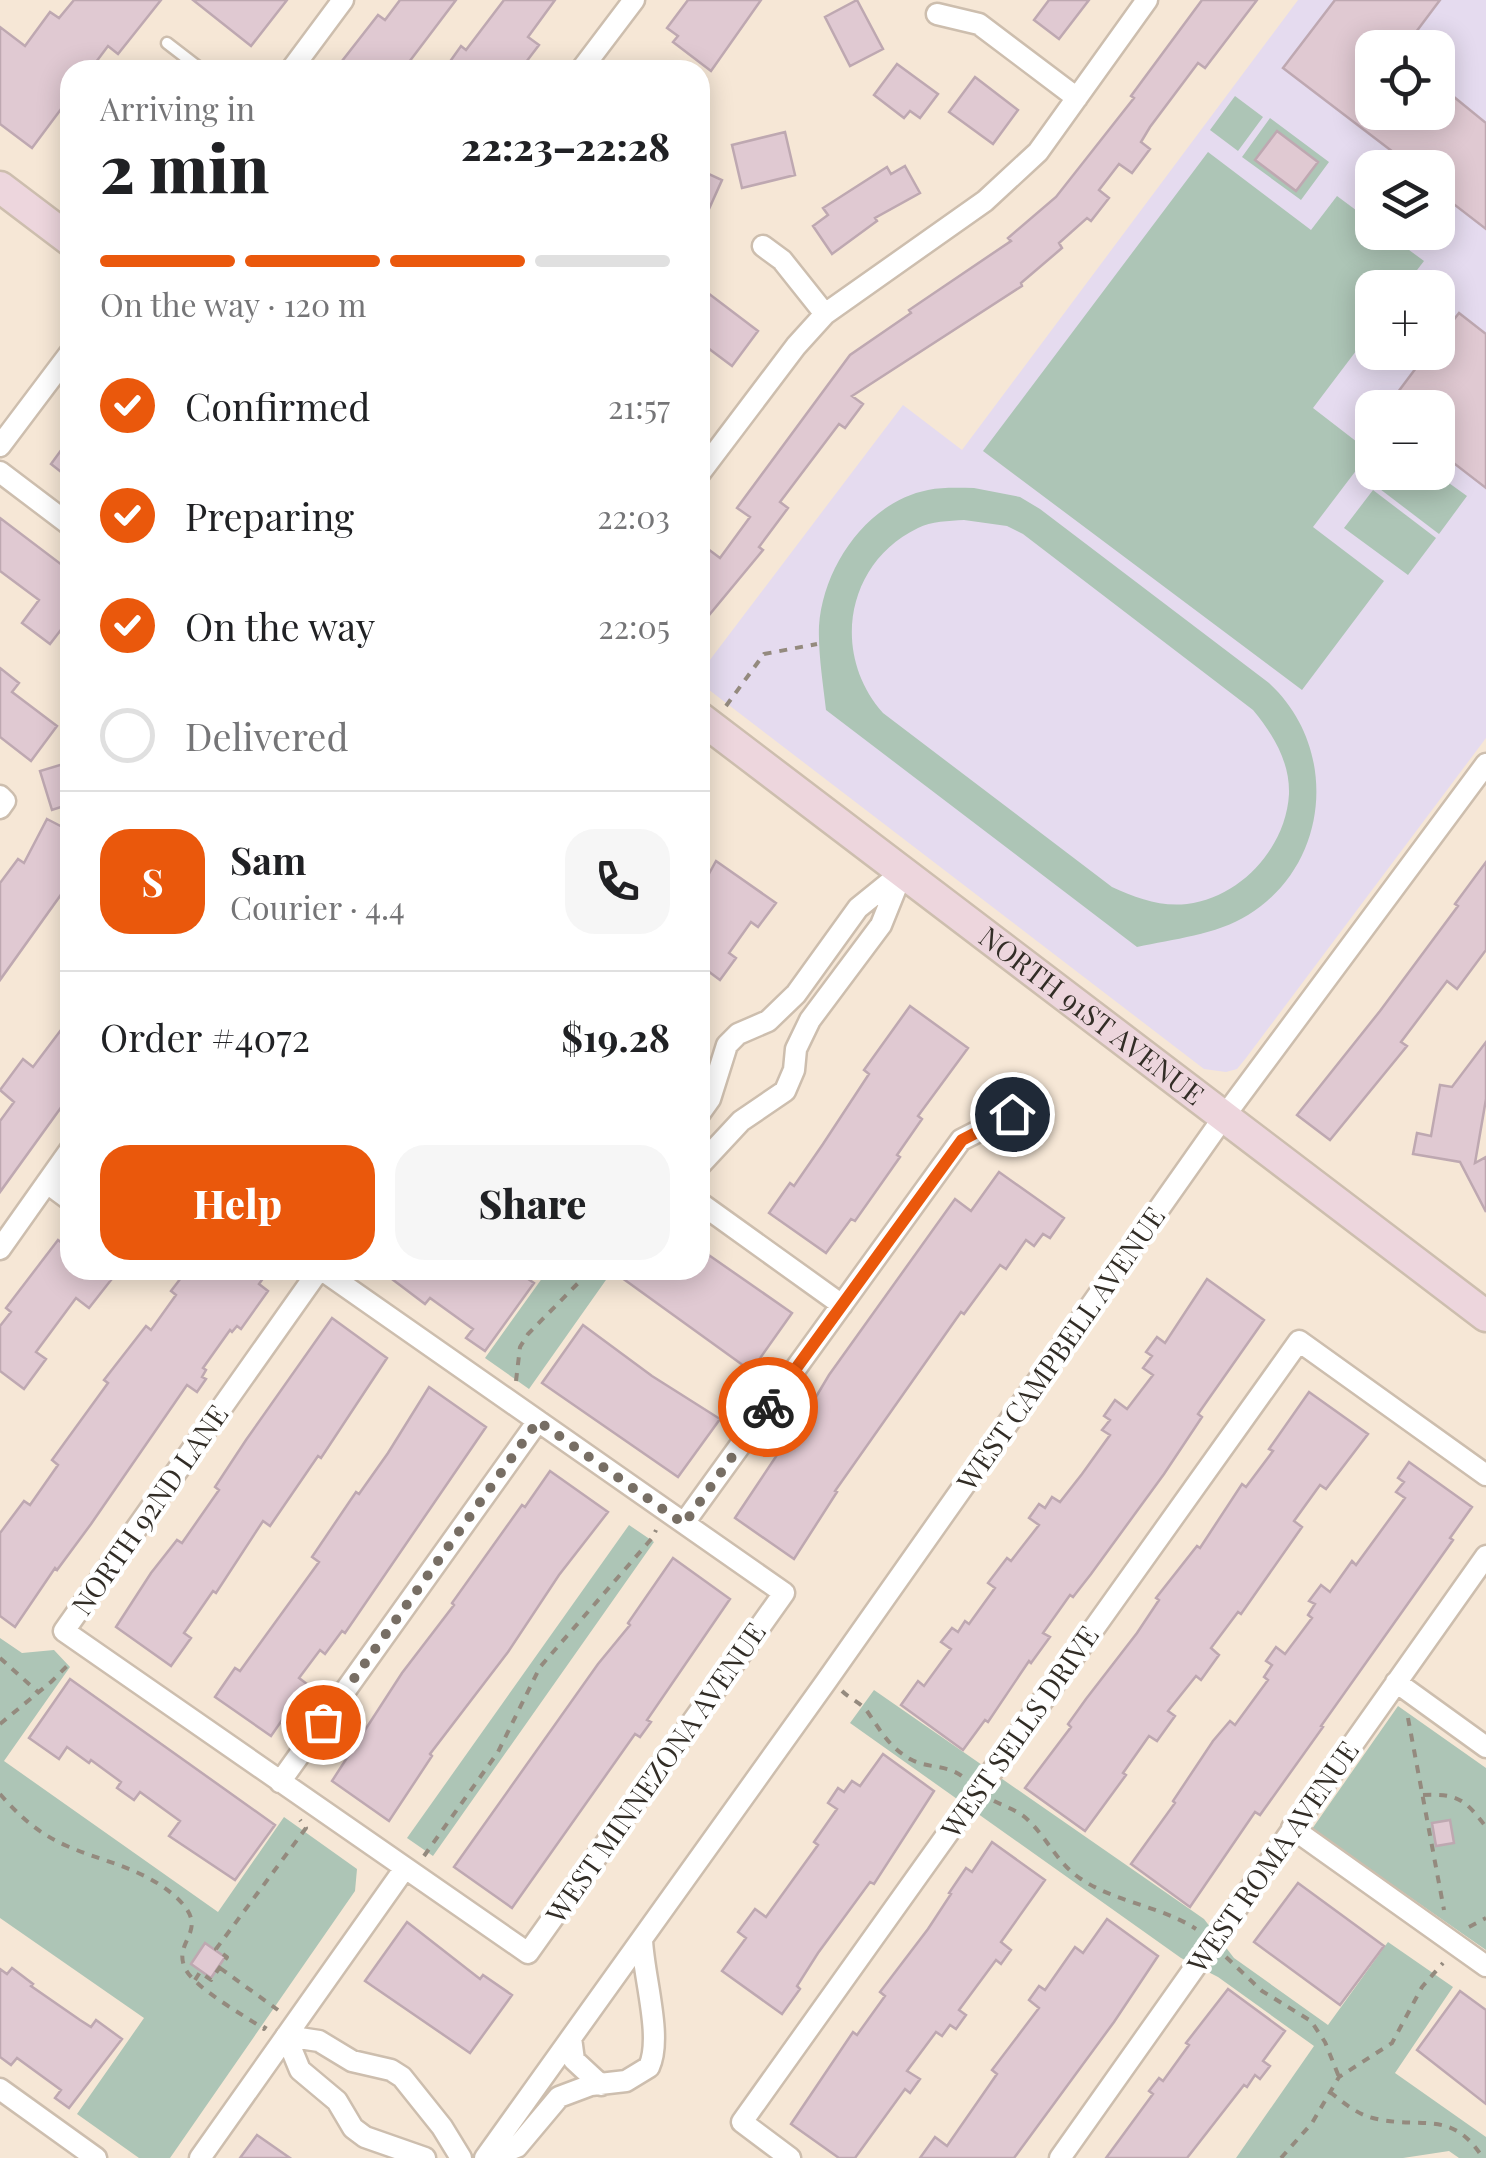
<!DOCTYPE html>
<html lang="en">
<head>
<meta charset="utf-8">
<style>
  :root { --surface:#fff; --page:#f6f6f6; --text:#202124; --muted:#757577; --line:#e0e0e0; --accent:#ea580c }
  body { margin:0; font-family:"Playfair Display",serif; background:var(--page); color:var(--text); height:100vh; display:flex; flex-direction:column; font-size:38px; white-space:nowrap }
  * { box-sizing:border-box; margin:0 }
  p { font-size:32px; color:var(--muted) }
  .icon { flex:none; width:55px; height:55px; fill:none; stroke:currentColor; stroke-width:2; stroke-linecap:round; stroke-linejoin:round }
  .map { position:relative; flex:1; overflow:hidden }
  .sheet { position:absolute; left:60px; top:60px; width:650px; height:1220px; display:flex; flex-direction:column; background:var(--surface); border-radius:30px; box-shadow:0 5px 25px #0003 }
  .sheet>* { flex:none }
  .tools { position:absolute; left:1355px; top:30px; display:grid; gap:20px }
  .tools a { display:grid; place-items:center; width:100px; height:100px; border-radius:20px; background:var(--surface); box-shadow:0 5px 25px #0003; font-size:50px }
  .pin { position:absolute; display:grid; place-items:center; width:85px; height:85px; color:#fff; margin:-42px; border:5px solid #fff; border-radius:50%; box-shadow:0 2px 10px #0007 }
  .courier { position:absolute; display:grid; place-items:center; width:100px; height:100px; margin:-50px; border:8px solid #ea580c; border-radius:50%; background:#fff; color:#222; box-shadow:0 2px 12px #0007 }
  .overview em { font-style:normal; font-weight:800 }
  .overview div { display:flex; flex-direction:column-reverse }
  .overview { display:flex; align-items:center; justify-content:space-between; height:170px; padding:0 40px }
  h1 { font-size:65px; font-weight:800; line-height:75px }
  .bar { display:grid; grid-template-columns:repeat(4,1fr); gap:15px 10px; align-content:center; height:120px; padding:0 40px }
  .bar i { height:12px; border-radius:8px; background:var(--line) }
  .bar .active { background:var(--accent) }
  .bar p { grid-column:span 4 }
  .line { display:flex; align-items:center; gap:25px; padding:0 40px; border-top:2px solid var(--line) }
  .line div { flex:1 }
  .round { display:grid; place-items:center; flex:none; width:105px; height:105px; border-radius:30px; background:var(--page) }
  ol { padding:0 40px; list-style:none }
  li { display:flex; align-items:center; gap:30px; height:110px }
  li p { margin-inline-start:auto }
  li .icon { padding:10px; border-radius:50%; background:var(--accent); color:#fff; stroke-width:4 }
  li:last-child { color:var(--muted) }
  li i { width:55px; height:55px; border:5px solid var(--line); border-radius:50% }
  .primary-button { display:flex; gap:20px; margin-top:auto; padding:20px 40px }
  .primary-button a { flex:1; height:115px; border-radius:30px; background:var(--accent); color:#fff; font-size:40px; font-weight:800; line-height:115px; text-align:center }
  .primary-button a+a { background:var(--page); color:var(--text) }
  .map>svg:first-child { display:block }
</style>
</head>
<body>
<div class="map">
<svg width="1486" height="2158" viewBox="0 0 1486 2158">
  <rect width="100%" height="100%" fill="#f6e7d6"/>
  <!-- education -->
  <path fill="#e5dbef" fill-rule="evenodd" d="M 1298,0 L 1486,0 L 1486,738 L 1246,1058 L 1237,1069 L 1226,1072 L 1204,1069 L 700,683 L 700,673 L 903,405 L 962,450 ZM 1372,48 L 1438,48 L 1438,112 L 1372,112 ZM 1372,168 L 1438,168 L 1438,232 L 1372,232 ZM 1372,288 L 1438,288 L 1438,352 L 1372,352 ZM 1372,408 L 1438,408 L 1438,472 L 1372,472 Z"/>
  <!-- green -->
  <path fill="#adc5b6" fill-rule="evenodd" d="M 1235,96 L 1263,117 L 1238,151 L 1210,130 Z
    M 1270,118 L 1329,162 L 1301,200 L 1242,157 Z
    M 1208,152 L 1311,230 L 1337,196 L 1372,222 L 1372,232 L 1386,233 L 1424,261 L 1404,287 L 1372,288 L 1372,330 L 1313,408 L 1370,452 L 1313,527 L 1384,581 L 1302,690 L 983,451 Z
    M 1386,473 L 1435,473 L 1467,496 L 1439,534 L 1376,486 Z
    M 974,488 L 1020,497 L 1040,509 L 1269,683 C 1339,747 1331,864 1248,915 C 1216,935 1173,939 1137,947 L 826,710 C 823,683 818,653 819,626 C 823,567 867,502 928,490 C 943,487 959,488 974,488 ZM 964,520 L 1007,526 L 1023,534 L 1253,710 C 1273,734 1290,762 1289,794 C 1286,848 1240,898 1187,904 C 1160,907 1136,898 1112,887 L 883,713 C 831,655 845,563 918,528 C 931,521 949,521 964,520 Z
    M 1373,490 L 1436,538 L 1408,575 L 1344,528 Z
    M 548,1270 L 613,1270 L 529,1389 L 485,1358 Z
    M 629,1525 L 654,1542 L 433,1856 L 407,1838 Z
    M 0,1638 L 22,1653 L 54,1650 L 70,1667 L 4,1761 L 218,1912 L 284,1817 L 357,1869 L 355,1891 L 170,2158 L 139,2158 L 77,2114 L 144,2018 L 0,1918 Z
    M 874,1690 L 1204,1919 L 1234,1958 L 1328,2025 L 1388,1942 L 1453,1987 L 1395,2073 L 1486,2137 L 1486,2158 L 1459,2158 L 1449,2151 L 1403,2158 L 1236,2158 L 1314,2046 L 1218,1977 L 1181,1958 L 850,1723 Z
    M 1398,1706 L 1486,1768 L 1486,1950 L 1312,1829 Z"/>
  <!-- building -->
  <path fill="#e0c9d2" stroke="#bea8b1" stroke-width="2.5" d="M 74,0 L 161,0 L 118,54 L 108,46 L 90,70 L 70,70 L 70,97 L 32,148 L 0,124 L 0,27 L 25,46 L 50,12 L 59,18 Z
    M 193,0 L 287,0 L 251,46 Z
    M 400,0 L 456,0 L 403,70 L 335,70 L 378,15 L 385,20 Z
    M 504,0 L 555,0 L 528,37 L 539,45 L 520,70 L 444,70 L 461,46 L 466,50 Z
    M 688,0 L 761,0 L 711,71 L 673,42 L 678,36 L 667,28 Z
    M 857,0 L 883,49 L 850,66 L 825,17 Z
    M 1049,0 L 1089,0 L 1059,39 L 1034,20 Z
    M 1202,0 L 1257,0 L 1205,68 L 1198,63 L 1150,127 L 1141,142 L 1150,149 L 1132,173 L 1119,164 L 1099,190 L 1109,198 L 1091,221 L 1087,218 L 1059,243 L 1062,248 L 1021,283 L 1022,286 L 852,396 L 863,404 L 845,428 L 839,424 L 780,502 L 788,508 L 759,547 L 763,550 L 700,626 L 700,560 L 708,549 L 720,558 L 750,517 L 737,508 L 850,355 L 911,313 L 909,310 L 1011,241 L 1008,238 L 1056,197 L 1134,98 L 1131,96 Z
    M 1335,0 L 1440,0 L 1404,48 L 1372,48 L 1372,112 L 1438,112 L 1438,84 L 1486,123 L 1486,229 L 1438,192 L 1438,168 L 1414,168 L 1283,68 Z
    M 897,64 L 938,94 L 920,118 L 910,111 L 904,118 L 874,95 Z
    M 975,77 L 1018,110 L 993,144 L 949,112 Z
    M 1277,131 L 1318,162 L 1296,191 L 1255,160 Z
    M 785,132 L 795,175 L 742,188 L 732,145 Z
    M 905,166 L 920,193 L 875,218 L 877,221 L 832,254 L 813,226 L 828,215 L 823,208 L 887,167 L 891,174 Z
    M 700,170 L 722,180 L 700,229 Z
    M 700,287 L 758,331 L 732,366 L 700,342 Z
    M 1459,313 L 1486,334 L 1486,488 L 1438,451 L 1438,408 L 1386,408 L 1428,352 L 1438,352 L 1438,340 Z
    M 70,438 L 70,479 L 51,464 Z
    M 0,518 L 70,571 L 70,618 L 50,644 L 22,623 L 39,600 L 0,571 Z
    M 0,668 L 19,683 L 12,692 L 57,726 L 31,761 L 0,737 Z
    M 70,762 L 70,804 L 52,810 L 40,771 Z
    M 47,819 L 70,831 L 70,882 L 0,980 L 0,883 L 18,859 L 24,863 Z
    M 716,861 L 776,903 L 758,927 L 751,922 L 729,953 L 736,958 L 720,980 L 700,965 L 700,890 Z
    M 1486,862 L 1486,950 L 1457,989 L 1447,981 L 1401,1042 L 1407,1046 L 1330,1140 L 1297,1115 L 1380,1011 L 1458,906 L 1455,904 Z
    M 910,1006 L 968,1048 L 918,1116 L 922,1119 L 897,1155 L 900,1157 L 855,1221 L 851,1219 L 826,1253 L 769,1213 L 790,1183 L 794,1186 L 823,1144 L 869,1074 L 864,1070 Z
    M 70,1018 L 70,1095 L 0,1192 L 0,1121 L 14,1102 L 0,1090 L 23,1059 L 33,1067 Z
    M 1486,1042 L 1486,1099 L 1475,1163 L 1486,1157 L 1486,1212 L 1460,1162 L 1413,1154 L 1417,1133 L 1431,1136 L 1440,1085 L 1452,1087 Z
    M 999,1172 L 1064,1218 L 1050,1238 L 1043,1234 L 1034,1246 L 1026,1240 L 1006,1269 L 1000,1265 L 964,1314 L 961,1312 L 835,1491 L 837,1492 L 794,1559 L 735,1518 L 783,1446 L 781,1444 L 804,1417 L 829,1375 L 955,1199 L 971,1211 Z
    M 58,1240 L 70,1249 L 70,1270 L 98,1270 L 111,1280 L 89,1308 L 76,1298 L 36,1352 L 46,1359 L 24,1389 L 0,1371 L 0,1326 L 11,1312 L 6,1308 Z
    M 700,1249 L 792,1313 L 751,1371 L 611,1270 L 700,1270 Z
    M 187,1270 L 269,1270 L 259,1284 L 268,1291 L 241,1329 L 237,1326 L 232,1332 L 230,1330 L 203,1368 L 206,1370 L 202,1377 L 206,1379 L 197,1392 L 187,1385 L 91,1524 L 57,1570 L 55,1568 L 15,1627 L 0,1616 L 0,1533 L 24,1501 L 30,1505 L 58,1465 L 52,1460 L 108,1383 L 104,1380 L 146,1326 L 151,1330 L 176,1295 L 171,1291 Z
    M 380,1270 L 515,1270 L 534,1283 L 485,1351 L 466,1338 L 473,1329 L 430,1298 L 425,1304 Z
    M 1207,1279 L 1264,1320 L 1198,1414 L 1202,1417 L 1164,1474 L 1091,1574 L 1073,1597 L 1070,1595 L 1043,1633 L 1050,1637 L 1031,1663 L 1029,1661 L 988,1722 L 985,1720 L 963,1750 L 901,1705 L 918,1681 L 924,1686 L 951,1649 L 941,1642 L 952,1628 L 958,1632 L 965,1621 L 969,1624 L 995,1588 L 988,1583 L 1007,1558 L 1011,1561 L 1039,1525 L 1029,1518 L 1039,1504 L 1045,1508 L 1052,1497 L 1060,1502 L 1082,1474 L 1110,1435 L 1102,1430 L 1110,1420 L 1104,1416 L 1115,1400 L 1127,1409 L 1153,1375 L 1143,1368 L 1152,1356 L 1146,1352 L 1157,1337 L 1165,1343 Z
    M 332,1318 L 387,1358 L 321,1458 L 318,1456 L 270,1526 L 263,1521 L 216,1593 L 213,1591 L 184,1633 L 191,1638 L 171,1666 L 116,1627 L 151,1573 L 177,1540 L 182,1543 L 219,1490 L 215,1487 L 246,1440 Z
    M 583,1325 L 652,1376 L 720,1419 L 678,1477 L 542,1383 Z
    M 429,1387 L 486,1427 L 345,1633 L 342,1631 L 325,1654 L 320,1650 L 299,1678 L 307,1684 L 271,1736 L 215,1697 L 235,1668 L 240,1671 L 319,1562 L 312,1557 L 356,1492 L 359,1494 L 388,1453 Z
    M 1309,1392 L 1368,1434 L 1326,1489 L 1320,1485 L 1294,1521 L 1302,1527 L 1241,1614 L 1238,1612 L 1211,1648 L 1219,1655 L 1201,1680 L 1196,1676 L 1168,1711 L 1175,1716 L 1157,1741 L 1149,1736 L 1123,1773 L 1126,1775 L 1085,1831 L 1025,1788 L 1071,1727 L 1068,1724 L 1086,1699 L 1137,1633 L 1159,1600 L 1156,1598 L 1197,1546 L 1200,1548 L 1242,1484 L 1246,1487 L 1273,1451 L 1269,1449 Z
    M 1409,1462 L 1472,1507 L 1450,1538 L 1453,1540 L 1321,1726 L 1323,1727 L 1260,1815 L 1255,1812 L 1190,1907 L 1131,1864 L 1175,1803 L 1173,1801 L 1213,1741 L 1230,1721 L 1235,1725 L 1268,1680 L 1264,1677 L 1272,1665 L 1266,1661 L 1276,1647 L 1285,1654 L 1312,1618 L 1308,1615 L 1315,1604 L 1309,1601 L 1321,1585 L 1330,1592 L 1352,1561 L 1356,1565 L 1405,1498 L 1396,1492 L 1404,1482 L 1398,1478 Z
    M 550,1471 L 608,1512 L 559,1575 L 508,1652 L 430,1754 L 432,1756 L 389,1821 L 332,1781 L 402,1673 L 454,1605 L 452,1603 L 522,1505 L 525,1507 Z
    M 673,1558 L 730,1599 L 647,1720 L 651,1722 L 640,1737 L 635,1734 L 512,1908 L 454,1867 L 598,1664 L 630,1625 L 628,1623 Z
    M 70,1679 L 275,1825 L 235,1880 L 169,1836 L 180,1821 L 140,1792 L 134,1800 L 117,1788 L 121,1782 L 91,1760 L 89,1763 L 67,1747 L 59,1759 L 29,1738 Z
    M 883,1754 L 934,1791 L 874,1884 L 870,1882 L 818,1953 L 797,1986 L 800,1989 L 782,2014 L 722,1971 L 746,1938 L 738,1932 L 755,1909 L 766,1917 L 818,1845 L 814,1842 L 837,1809 L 828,1803 L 838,1788 L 844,1792 L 852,1781 L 860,1786 Z
    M 1450,1820 L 1454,1843 L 1436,1846 L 1432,1823 Z
    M 992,1842 L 1045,1880 L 1001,1942 L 1011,1950 L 1001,1964 L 996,1960 L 959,2010 L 966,2015 L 956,2029 L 950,2025 L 942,2036 L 936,2032 L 907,2071 L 920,2079 L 910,2093 L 905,2089 L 855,2158 L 839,2158 L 791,2124 L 853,2032 L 857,2035 L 885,1996 L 880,1992 L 928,1929 L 951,1894 L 949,1893 L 966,1868 L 972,1872 Z
    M 1298,1883 L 1384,1946 L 1340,2005 L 1254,1942 Z
    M 1107,1919 L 1158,1956 L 1114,2022 L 1014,2158 L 920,2158 L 935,2137 L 947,2146 L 997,2074 L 992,2070 L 1039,2008 L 1029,2000 L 1039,1986 L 1045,1990 L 1075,1947 L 1083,1953 Z
    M 407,1922 L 480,1979 L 483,1975 L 512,1995 L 470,2053 L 365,1981 Z
    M 205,1943 L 225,1957 L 211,1978 L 191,1964 Z
    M 12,1968 L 33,1984 L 31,1986 L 80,2020 L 91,2027 L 96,2020 L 122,2039 L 69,2108 L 55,2098 L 61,2090 L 17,2058 L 11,2065 L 0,2057 L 0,1969 L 7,1974 Z
    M 1228,1989 L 1285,2031 L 1263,2061 L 1270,2066 L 1260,2079 L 1255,2075 L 1247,2087 L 1244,2085 L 1187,2158 L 1106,2158 L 1153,2094 L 1149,2091 L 1159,2078 L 1163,2081 L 1189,2045 L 1186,2043 Z
    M 1460,1991 L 1486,2010 L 1486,2104 L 1417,2050 Z
    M 257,2135 L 290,2158 L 240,2158 Z"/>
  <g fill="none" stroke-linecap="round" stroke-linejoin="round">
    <defs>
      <path id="lane" d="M 167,43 L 202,70"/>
      <path id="street" d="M 937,14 L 979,24 L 1077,98
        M 291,70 L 343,0
        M 581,70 L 634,0
        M 763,246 L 782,260 L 825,314
        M 0,446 L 70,353
        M 0,472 L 70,525
        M 700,473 L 796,346 L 825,314 L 985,201 L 1038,152 L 1147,0
        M 0,796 L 5,801 L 0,808
        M 700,1113 L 710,1099 L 727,1045 L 738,1034 L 768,1021 L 796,994 L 858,908 L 900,874
        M 700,1165 L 741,1121 L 785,1091 L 794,1070 L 796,1049 L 810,1020 L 881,925 L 902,873
        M 47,1183 L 70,1200
        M 700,1203 L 842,1305
        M 0,1249 L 70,1150
        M 319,1270 L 64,1631 L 528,1953 L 784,1593 L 322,1270
        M 684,1523 L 961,1140 L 1012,1114
        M 1396,1682 L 1486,1747
        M 280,1782 L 538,1421
        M 1292,1828 L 1486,1966
        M 286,2036 L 319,2041 L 352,2061 L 391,2070 L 402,2077 L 442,2127 L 461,2158
        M 286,2036 L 300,2070 L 337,2101 L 353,2128 L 365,2137 L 425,2158
        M 571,2038 L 574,2060 L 601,2085
        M 0,2089 L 96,2158
        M 200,2158 L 405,1868
        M 485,2158 L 825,1683 L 1223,1118 L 1486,764
        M 488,2158 L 517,2147 L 559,2097 L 591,2085 L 626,2081 L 649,2067 C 663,2037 643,1975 642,1939
        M 790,2158 L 742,2122 L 1299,1341 L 1486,1475
        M 1060,2158 L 1486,1556"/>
      <g id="secondary">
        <path d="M 0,187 L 70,240"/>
        <path id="s1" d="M 700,718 L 1486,1316"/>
      </g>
    </defs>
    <!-- lane casing -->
    <use href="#lane" stroke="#cdbeae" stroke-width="15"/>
    <!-- street casing -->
    <use href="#street" stroke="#cdbeae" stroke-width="25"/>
    <!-- secondary casing -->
    <use href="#secondary" stroke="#cdbeae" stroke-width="35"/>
    <!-- path -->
    <path stroke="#948a7e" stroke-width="4" stroke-dasharray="8 8" stroke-linecap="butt" d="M 726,706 L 764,654 L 817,644
      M 516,1381 L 520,1347 L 528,1334 L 591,1270
      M 0,1658 L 39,1693
      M 842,1691 C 849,1698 861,1703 867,1711 C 880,1730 889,1747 910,1759 C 928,1769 947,1764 963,1777
      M 1408,1718 L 1444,1910
      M 0,1724 L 51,1682 L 72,1661
      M 0,1794 C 19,1816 39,1834 67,1846 C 106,1863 144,1868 177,1898 C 212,1931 172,1940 185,1968 C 193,1987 245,2016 264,2029 L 266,2026
      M 1423,1795 C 1459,1793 1466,1801 1486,1827
      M 994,1801 C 1006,1807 1019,1811 1028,1820 C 1048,1839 1057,1863 1081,1879 C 1117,1903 1161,1906 1196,1929
      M 424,1856 L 498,1752 L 540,1667 L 653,1537 L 656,1530
      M 1469,1927 L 1486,1918
      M 1226,1957 L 1262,1991 L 1311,2021 L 1325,2042 L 1339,2077
      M 220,1968 L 278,2010
      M 195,1980 L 200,1972 L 211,1980 L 227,1957 L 216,1949 L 306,1828 L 300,1820
      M 1330,2092 C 1344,2103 1359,2116 1377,2119 C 1422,2129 1452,2109 1483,2158
      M 1281,2158 L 1312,2123 L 1339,2077 L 1392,2043 L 1422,1987 L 1443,1963"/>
    <!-- lane -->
    <use href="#lane" stroke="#fff" stroke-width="10"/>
    <!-- street -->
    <use href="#street" stroke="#fff" stroke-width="20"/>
    <!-- secondary -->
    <use href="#secondary" stroke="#edd6dd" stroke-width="30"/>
  </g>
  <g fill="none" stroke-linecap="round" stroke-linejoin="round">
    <!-- done -->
    <path stroke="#776e64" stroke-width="10" stroke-dasharray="0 18" d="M 323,1722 L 538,1421 L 684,1524 L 768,1407"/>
    <!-- route -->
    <path stroke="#ea580c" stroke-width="12" d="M 768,1407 L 962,1140 L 1012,1114"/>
  </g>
  <g text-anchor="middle" stroke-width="9" stroke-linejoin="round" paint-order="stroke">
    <!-- street labels -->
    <g font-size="28" fill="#322d26" stroke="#fff">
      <text dy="10" stroke="none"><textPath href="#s1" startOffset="492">NORTH 91ST AVENUE</textPath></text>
      <text transform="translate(1061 1349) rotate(-55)" y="10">WEST CAMPBELL AVENUE</text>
      <text transform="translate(150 1510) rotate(-55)" y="10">NORTH 92ND LANE</text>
      <text transform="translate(1020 1732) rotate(-55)" y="10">WEST SELLS DRIVE</text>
      <text transform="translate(656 1773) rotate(-55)" y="10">WEST MINNEZONA AVENUE</text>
      <text transform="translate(1273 1857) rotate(-55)" y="10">WEST ROMA AVENUE</text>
    </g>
  </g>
</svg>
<div class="tools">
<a><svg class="icon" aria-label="locate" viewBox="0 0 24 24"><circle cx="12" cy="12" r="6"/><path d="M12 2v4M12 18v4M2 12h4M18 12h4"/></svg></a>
<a><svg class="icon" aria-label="layers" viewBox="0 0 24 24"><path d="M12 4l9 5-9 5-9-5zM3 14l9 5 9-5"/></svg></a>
<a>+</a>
<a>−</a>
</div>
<div class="pin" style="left:323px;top:1722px;background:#ea580c"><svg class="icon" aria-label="bag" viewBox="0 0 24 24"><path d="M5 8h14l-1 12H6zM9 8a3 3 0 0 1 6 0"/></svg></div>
<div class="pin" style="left:1012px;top:1114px;background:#1f2937"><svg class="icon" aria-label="home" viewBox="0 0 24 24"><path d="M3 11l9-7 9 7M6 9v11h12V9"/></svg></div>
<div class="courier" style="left:768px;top:1407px"><svg class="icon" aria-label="bike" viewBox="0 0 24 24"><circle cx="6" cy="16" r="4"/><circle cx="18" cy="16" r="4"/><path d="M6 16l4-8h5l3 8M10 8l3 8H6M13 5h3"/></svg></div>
<section class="sheet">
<div class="overview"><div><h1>2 min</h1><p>Arriving in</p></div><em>22:23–22:28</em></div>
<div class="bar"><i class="active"></i><i class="active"></i><i class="active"></i><i></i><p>On the way · 120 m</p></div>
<ol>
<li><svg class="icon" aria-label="check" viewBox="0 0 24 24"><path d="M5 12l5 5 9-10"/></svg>Confirmed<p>21:57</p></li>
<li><svg class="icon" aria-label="check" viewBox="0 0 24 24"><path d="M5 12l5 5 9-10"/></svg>Preparing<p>22:03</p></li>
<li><svg class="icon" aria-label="check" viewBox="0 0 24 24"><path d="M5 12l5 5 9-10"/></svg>On the way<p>22:05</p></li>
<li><i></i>Delivered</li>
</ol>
<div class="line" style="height:180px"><b class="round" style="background:var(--accent);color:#fff">S</b><div><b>Sam</b><p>Courier · 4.4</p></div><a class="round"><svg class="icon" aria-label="phone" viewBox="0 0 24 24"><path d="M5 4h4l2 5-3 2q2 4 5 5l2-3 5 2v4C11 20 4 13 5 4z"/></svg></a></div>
<div class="line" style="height:130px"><div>Order #4072</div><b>$19.28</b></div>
<div class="primary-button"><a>Help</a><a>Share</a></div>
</section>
</div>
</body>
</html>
